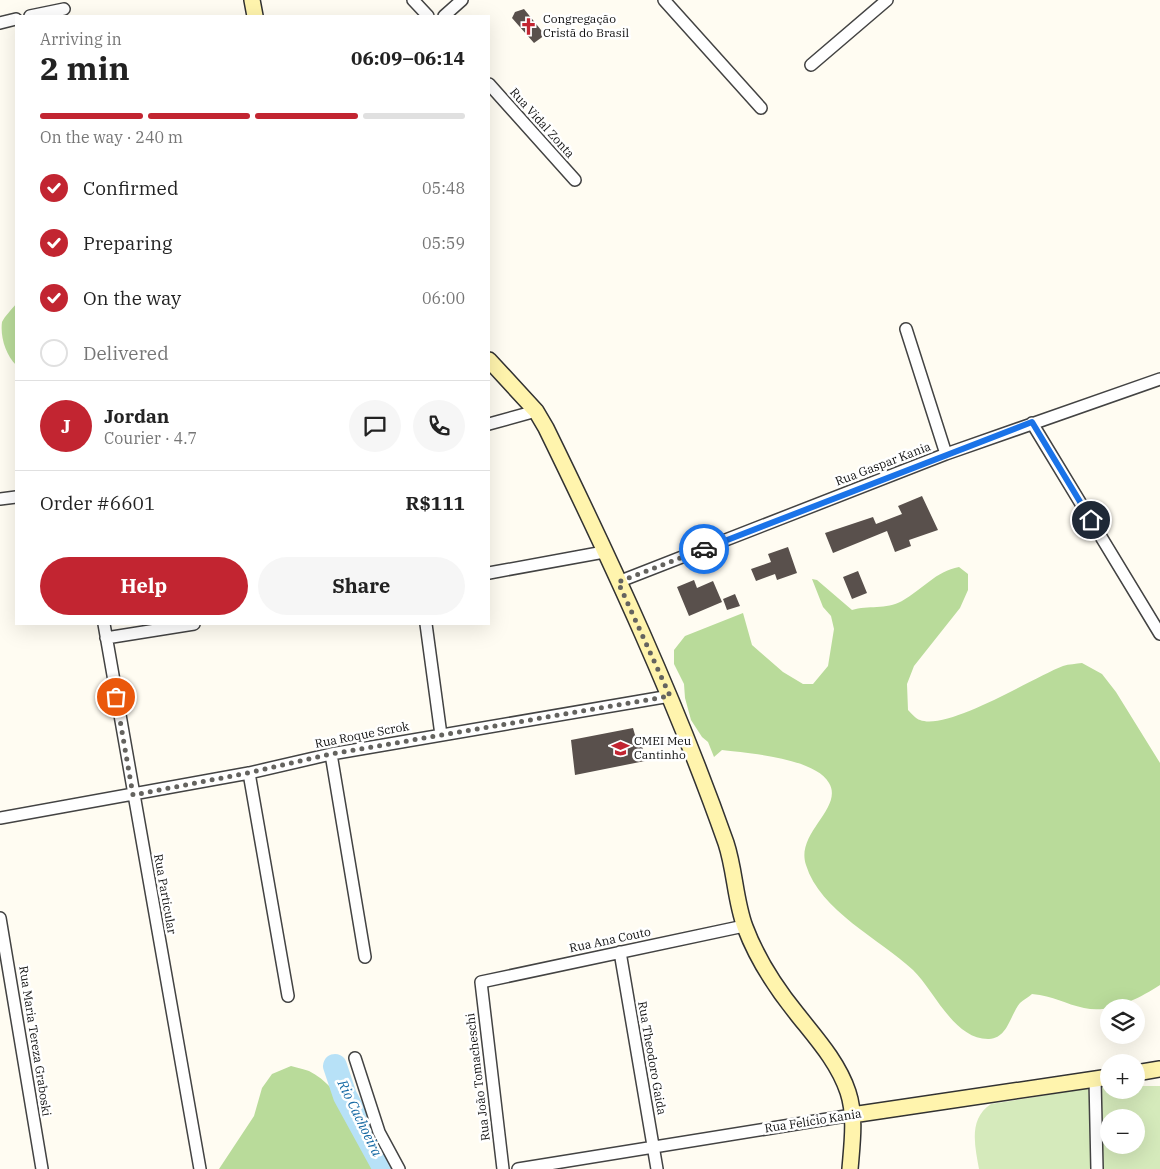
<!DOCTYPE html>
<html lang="en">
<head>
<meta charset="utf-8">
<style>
  :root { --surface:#fff; --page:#f6f6f6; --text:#222; --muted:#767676; --line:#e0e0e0; --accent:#c22531 }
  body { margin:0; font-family:"IBM Plex Serif",serif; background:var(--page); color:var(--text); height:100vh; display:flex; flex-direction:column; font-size:19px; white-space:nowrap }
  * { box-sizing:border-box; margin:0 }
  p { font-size:16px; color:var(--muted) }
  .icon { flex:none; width:28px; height:28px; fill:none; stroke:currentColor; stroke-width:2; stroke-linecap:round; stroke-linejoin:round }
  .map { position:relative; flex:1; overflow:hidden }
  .details { position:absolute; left:15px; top:15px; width:475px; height:610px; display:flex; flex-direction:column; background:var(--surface); border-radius:0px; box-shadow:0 5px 20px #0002 }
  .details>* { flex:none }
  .tools { position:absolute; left:1100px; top:999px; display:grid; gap:10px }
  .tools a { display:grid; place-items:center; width:45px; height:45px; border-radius:50%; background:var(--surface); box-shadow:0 5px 20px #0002; font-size:25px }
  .pin { position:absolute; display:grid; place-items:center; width:42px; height:42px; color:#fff; margin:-21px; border:2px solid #fff; border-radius:50%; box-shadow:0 1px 5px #0007 }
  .courier { position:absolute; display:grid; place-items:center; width:50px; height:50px; margin:-25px; border:4px solid #1a73e8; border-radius:50%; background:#fff; color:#222; box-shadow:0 1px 6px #0007 }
  .headline em { font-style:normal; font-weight:700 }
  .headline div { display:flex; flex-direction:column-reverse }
  .headline { display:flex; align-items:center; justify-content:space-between; height:85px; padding:0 25px }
  h1 { font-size:32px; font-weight:700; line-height:38px }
  .bar { display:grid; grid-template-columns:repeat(4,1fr); gap:8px 5px; align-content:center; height:60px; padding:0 25px }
  .bar i { height:6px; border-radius:4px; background:var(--line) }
  .bar .on { background:var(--accent) }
  .bar p { grid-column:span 4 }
  .line { display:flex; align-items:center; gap:12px; padding:0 25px; border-top:1px solid var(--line) }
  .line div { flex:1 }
  .round { display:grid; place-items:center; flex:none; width:52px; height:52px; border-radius:26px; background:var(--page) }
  ol { padding:0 25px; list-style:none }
  li { display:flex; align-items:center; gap:15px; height:55px }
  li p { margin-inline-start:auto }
  li .icon { padding:5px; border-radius:50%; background:var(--accent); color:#fff; stroke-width:4 }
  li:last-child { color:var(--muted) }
  li i { width:28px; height:28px; border:2px solid var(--line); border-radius:50% }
  .cta { display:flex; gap:10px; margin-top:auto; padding:10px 25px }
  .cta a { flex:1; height:58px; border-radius:30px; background:var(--accent); color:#fff; font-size:20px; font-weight:700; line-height:58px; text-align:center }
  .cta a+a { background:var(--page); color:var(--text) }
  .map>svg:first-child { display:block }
</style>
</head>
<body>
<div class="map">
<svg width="1160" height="1169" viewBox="0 0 1160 1169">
  <rect width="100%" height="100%" fill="#fffcf2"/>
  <!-- green -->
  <path fill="#d5eabb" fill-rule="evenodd" d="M 1136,1086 L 1160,1086 L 1160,1169 L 979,1169 C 975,1146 968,1119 991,1104 L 1097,1087 L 1109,1087 L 1109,1090 L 1136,1090 ZM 1109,1118 L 1136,1118 L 1136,1145 L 1109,1145 Z"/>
  <!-- forest -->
  <path fill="#b9db9a" d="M 16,304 L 16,365 C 6,355 0,337 2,322 C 5,316 12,309 16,304 Z
    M 959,567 L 968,574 L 968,590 L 960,608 L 914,666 L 907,684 L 908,710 C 911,713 916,719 920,720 C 948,731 1034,677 1063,666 C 1069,664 1076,664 1082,663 L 1102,674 L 1116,692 L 1160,763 L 1160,985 C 1138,999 1110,1014 1084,1008 C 1065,1004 1054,996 1032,994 C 1029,997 1023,1000 1020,1003 C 1010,1015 1008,1038 989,1039 C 954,1040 934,990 913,970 C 880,939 820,911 806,865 C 795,833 844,808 829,783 C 815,758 748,753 722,750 L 714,757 L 708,742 L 702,737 L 691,720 L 685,698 L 684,684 L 674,664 L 674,650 L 685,636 L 743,613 L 752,645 L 783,672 L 803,684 L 813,684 L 828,666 L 834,629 L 831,616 L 823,607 L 812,579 L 817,580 L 852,610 C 868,605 886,610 902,601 C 922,590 936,571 959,567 Z
    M 291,1066 C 297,1068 304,1069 309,1071 C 342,1087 365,1139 382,1169 L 219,1169 L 254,1116 L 262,1088 L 272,1074 Z"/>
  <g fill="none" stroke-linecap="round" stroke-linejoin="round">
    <!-- river -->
    <path stroke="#b7e1f7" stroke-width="24" d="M 335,1066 L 345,1096 L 385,1169"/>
  </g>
  <!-- building -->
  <path fill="#59504c" d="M 524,9 L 545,35 L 534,43 L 512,18 L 515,12 Z
    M 922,496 L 938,530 L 909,540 L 911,546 L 895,552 L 887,531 L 833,553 L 825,533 L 873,517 L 876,524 L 902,514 L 898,506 Z
    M 788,547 L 797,573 L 777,580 L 775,574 L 756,581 L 751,569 L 771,562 L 768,554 Z
    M 858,571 L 867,593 L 852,599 L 843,577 Z
    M 694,580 L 697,588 L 713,581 L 722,602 L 689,616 L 677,587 Z
    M 735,594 L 740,606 L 727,610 L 723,599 Z
    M 633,728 L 635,735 L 640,735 L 645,761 L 575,775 L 571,740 Z"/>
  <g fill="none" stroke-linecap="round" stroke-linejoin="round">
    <defs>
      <path id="street" d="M 413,0 L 428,16
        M 664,0 L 761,108
        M 30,16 L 64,9
        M 444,16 L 462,0
        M 0,23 L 16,19
        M 811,65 L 887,0
        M 489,84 L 575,180
        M 906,329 L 946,454
        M 1032,423 L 1160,634
        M 489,424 L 536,411
        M 0,499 L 16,497
        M 489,573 L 604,552
        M 618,582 L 946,454 L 1160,379
        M 104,624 L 200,1169
        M 426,624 L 441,735
        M 106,638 L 194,624
        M 331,754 L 365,957
        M 249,773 L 288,996
        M 0,818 L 249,773 L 331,754 L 670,696
        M 0,918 L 42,1169
        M 620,952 L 657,1169
        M 355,1058 L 379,1132 L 399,1169
        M 1095,1079 L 1097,1169
        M 503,1169 L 481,982 L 744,926
        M 518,1169 L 852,1115"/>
      <path id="secondary" d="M 252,0 L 255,16
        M 489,360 L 536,411 L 546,428 C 612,563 676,701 726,843 C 735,870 735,900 745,927 C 757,959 776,988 797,1014 C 816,1038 838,1062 848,1092 C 856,1116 852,1144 850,1169
        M 1136,1073 L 1160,1069
        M 852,1115 L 1109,1077"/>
    </defs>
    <!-- street casing -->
    <use href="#street" stroke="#434343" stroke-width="14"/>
    <!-- secondary casing -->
    <use href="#secondary" stroke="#323232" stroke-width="18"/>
    <!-- street -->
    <use href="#street" stroke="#fff" stroke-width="11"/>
    <!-- secondary -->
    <use href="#secondary" stroke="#fff4ad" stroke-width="15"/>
  </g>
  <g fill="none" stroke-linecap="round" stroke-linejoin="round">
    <!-- done -->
    <path stroke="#64635f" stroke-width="5" stroke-dasharray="0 9" d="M 116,697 L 133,795 L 248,773 L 331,754 L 670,696 L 618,582 L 704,549"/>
    <!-- route -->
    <path stroke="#1a73e8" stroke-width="6" d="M 704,549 L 1032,422 L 1091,520"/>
  </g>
  <!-- icons -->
  <defs>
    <symbol id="church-bare" viewBox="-9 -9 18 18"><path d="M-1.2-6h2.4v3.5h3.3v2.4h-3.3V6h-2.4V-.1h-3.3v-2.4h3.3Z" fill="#c22531" stroke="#fff" stroke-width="2.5" paint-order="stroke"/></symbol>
    <symbol id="school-bare" viewBox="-9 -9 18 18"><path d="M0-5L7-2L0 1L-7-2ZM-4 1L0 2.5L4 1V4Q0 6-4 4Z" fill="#c22531" stroke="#fff" stroke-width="2.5" paint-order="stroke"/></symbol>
  </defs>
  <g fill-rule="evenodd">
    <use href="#church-bare" x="516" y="14" width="25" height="25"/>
    <use href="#school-bare" x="608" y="736" width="25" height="25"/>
  </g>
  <g text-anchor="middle" stroke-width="5" stroke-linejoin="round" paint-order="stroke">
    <!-- poi labels -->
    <g font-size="12" fill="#101010" stroke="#fff" text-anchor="start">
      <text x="543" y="23">Congregação<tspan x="543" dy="14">Cristã do Brasil</tspan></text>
      <text x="634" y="745">CMEI Meu<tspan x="634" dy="14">Cantinho</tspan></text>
    </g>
    <!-- street labels -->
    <g font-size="12" fill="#101010" stroke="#fff">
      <text transform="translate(542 123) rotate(48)" y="4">Rua Vidal Zonta</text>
      <text transform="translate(883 464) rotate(-21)" y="4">Rua Gaspar Kania</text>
      <text transform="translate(362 735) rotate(-11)" y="4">Rua Roque Scrok</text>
      <text transform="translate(165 894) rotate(80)" y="4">Rua Particular</text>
      <text transform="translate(610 940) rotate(-12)" y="4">Rua Ana Couto</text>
      <text transform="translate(35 1041) rotate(81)" y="4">Rua Maria Tereza Graboski</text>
      <text transform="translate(652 1058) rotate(80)" y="4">Rua Theodoro Gaida</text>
      <text transform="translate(478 1077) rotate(-97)" y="4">Rua João Tomacheschi</text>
      <text transform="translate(813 1121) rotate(-9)" y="4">Rua Felício Kania</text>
    </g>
    <!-- water labels -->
    <g font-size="14" font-style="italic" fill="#176aa4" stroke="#fff">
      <text transform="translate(360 1118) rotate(64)" y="5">Rio Cachoeira</text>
    </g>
  </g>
</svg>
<div class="tools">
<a><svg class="icon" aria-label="layers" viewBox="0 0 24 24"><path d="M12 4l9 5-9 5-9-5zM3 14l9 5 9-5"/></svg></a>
<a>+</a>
<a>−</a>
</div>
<div class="pin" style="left:116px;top:697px;background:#ea580c"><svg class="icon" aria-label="bag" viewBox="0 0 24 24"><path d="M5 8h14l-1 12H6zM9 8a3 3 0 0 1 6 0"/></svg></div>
<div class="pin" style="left:1091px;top:520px;background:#1f2937"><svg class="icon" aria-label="home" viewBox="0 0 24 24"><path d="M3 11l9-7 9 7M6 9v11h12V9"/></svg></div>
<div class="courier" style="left:704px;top:549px"><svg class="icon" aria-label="car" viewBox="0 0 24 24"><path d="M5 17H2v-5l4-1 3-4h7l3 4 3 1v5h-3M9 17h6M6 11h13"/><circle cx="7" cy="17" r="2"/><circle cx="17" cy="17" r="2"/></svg></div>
<section class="details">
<div class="headline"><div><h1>2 min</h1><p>Arriving in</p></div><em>06:09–06:14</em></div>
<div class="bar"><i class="on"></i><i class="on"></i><i class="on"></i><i></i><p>On the way · 240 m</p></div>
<ol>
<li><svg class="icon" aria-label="check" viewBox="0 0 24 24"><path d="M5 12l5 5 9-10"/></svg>Confirmed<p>05:48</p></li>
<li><svg class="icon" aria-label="check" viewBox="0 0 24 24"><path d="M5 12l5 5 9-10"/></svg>Preparing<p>05:59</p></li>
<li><svg class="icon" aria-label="check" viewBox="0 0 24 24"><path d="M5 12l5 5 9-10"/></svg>On the way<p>06:00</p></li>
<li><i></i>Delivered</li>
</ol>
<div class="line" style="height:90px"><b class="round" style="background:var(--accent);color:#fff">J</b><div><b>Jordan</b><p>Courier · 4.7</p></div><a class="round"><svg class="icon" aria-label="chat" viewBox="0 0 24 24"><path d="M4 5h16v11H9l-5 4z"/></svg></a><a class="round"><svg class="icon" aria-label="phone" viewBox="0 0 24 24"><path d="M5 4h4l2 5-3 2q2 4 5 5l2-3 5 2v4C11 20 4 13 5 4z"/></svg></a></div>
<div class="line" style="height:65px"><div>Order #6601</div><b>R$111</b></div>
<div class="cta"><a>Help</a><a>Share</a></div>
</section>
</div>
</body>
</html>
